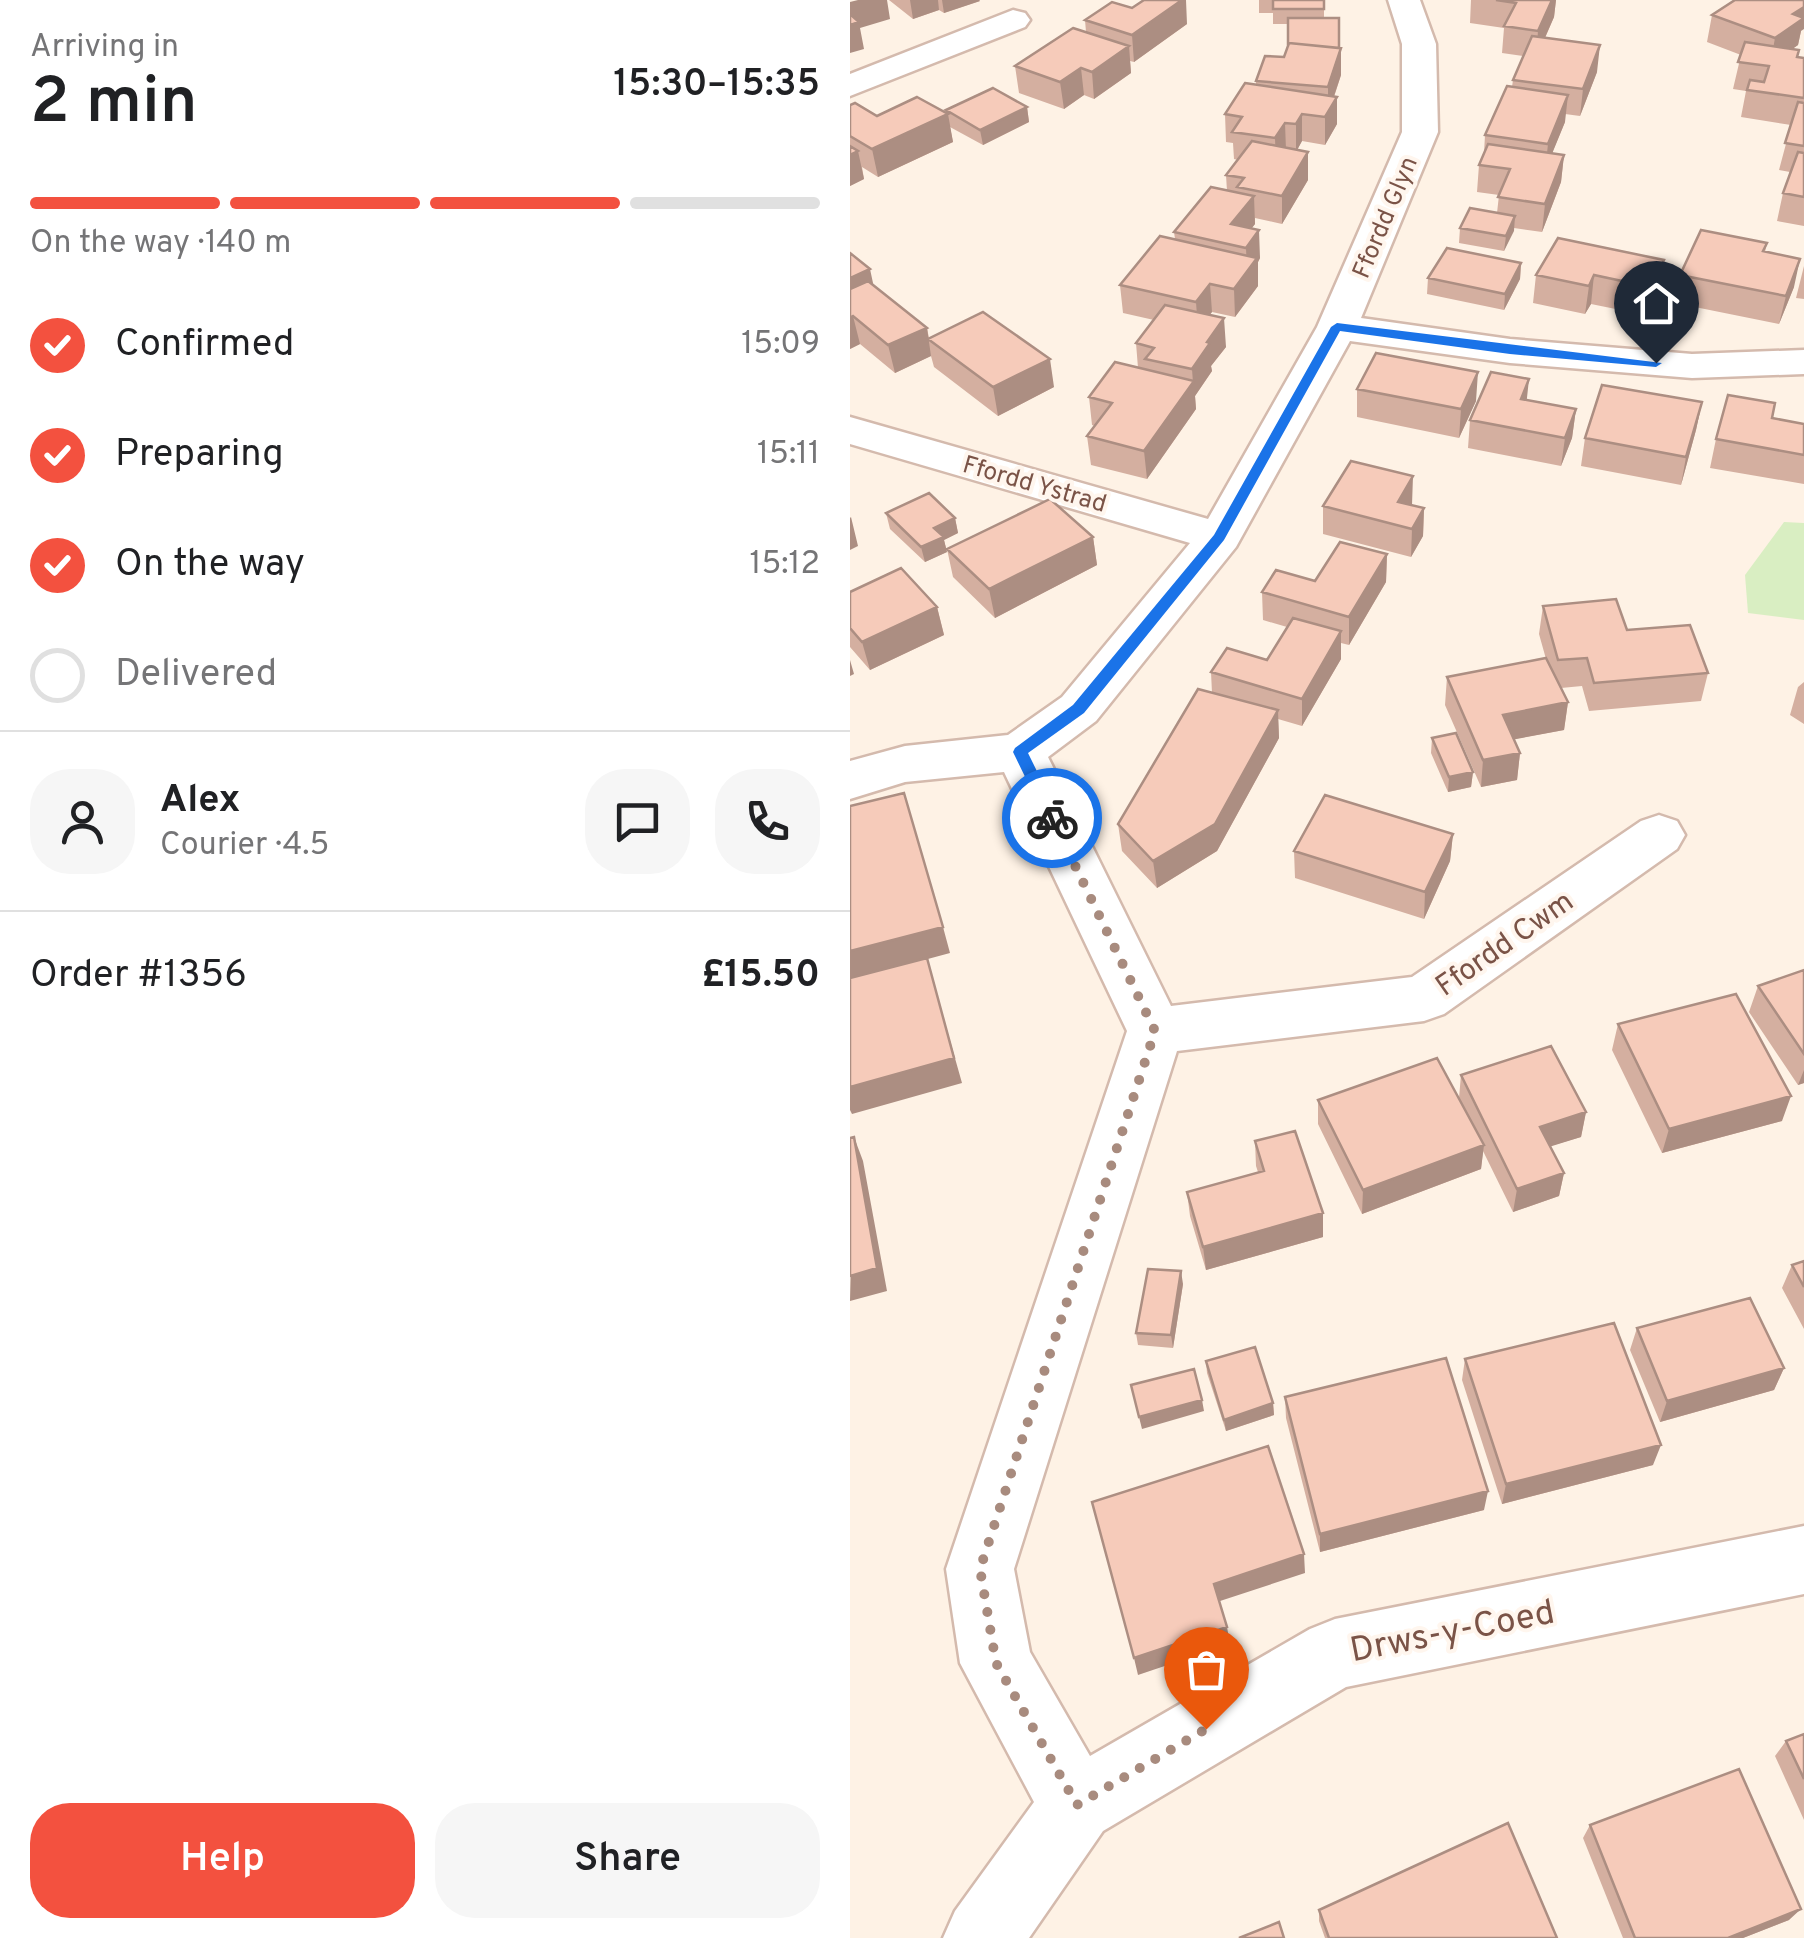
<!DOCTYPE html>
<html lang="en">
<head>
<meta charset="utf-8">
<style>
  :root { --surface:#fff; --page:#f6f6f6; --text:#202124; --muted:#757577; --line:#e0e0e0; --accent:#f3513f }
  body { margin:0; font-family:Overpass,sans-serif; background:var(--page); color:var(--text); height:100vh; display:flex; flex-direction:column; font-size:38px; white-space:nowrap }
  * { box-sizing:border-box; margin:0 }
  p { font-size:32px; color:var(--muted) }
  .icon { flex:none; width:55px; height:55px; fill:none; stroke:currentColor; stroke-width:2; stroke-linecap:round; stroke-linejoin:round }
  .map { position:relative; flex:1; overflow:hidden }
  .sheet { display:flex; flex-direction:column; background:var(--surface); width:850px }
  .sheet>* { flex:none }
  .pin { position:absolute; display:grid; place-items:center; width:85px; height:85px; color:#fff; margin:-102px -42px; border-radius:50% 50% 50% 0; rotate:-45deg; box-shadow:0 0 10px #0007 }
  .pin .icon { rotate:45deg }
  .courier { position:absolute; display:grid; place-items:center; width:100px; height:100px; margin:-50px; border:8px solid #1a73e8; border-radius:50%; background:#fff; color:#222; box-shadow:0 2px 12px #0007 }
  .summary em { font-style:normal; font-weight:600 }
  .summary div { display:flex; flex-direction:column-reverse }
  .summary { display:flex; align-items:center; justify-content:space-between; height:170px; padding:0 30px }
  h1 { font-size:65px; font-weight:600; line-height:75px }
  .bar { display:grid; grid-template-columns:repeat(4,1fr); gap:15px 10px; align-content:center; height:120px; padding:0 30px }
  .bar i { height:12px; border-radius:8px; background:var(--line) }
  .bar .current { background:var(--accent) }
  .bar p { grid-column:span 4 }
  .line { display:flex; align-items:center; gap:25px; padding:0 30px; border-top:2px solid var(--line) }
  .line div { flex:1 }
  .round { display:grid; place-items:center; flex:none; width:105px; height:105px; border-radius:40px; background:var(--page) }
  ol { padding:0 30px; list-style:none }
  li { display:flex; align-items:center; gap:30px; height:110px }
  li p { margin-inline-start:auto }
  li .icon { padding:10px; border-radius:50%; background:var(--accent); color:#fff; stroke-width:4 }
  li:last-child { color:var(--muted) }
  li i { width:55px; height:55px; border:5px solid var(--line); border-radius:50% }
  .button { display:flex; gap:20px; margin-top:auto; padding:20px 30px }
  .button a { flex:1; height:115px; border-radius:40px; background:var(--accent); color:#fff; font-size:40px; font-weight:600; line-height:115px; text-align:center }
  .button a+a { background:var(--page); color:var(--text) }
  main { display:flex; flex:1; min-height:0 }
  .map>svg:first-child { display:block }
</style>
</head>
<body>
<main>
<section class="sheet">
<div class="summary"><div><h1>2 min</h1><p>Arriving in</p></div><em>15:30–15:35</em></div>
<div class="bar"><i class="current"></i><i class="current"></i><i class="current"></i><i></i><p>On the way · 140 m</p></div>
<ol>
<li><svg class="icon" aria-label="check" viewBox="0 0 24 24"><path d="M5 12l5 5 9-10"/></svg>Confirmed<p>15:09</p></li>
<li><svg class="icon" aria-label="check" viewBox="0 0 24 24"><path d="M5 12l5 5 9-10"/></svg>Preparing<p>15:11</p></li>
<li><svg class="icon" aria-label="check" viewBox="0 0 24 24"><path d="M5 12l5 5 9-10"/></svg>On the way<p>15:12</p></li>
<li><i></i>Delivered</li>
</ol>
<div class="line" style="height:180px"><a class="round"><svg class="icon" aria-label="person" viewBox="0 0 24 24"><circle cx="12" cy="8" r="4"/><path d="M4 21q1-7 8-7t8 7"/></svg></a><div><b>Alex</b><p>Courier · 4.5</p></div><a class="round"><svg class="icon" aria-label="chat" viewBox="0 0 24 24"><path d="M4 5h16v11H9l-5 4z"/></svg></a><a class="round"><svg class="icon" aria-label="phone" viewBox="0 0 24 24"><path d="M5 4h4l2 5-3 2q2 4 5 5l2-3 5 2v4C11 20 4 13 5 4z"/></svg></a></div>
<div class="line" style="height:130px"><div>Order #1356</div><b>£15.50</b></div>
<div class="button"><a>Help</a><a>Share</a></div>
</section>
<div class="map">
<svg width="954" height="1938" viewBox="0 0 954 1938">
  <rect width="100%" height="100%" fill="#fef2e5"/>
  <!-- green -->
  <path fill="#d9eec2" d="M 934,522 L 954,523 L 954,620 L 898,613 L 895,575 Z"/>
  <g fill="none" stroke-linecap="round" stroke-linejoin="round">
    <defs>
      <path id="minor" d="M 538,0 L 570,0 L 586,44 L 588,132 L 511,318 L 660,339 L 842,354 L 954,350 L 954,374 L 842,378 L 660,363 L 500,341 L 386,547 L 246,721 L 198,757 L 321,1006 L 562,977 L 791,821 L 809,815 L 827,821 L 835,835 L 827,849 L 594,1014 L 574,1021 L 327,1051 L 164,1569 L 180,1652 L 240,1756 L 460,1629 L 485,1619 L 954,1526 L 954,1594 L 496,1687 L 253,1831 L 179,1938 L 93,1938 L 105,1911 L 184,1802 L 110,1663 L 96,1569 L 277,1031 L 154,772 L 55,782 L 0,799 L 0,761 L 55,746 L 158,735 L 212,697 L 340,543 L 0,444 L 0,417 L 358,519 L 467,327 L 552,132 L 552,44 Z
        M 163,10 L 175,13 L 180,20 L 175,27 L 0,96 L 0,74 Z"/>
    </defs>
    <!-- minor casing -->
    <use href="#minor" stroke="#d4baad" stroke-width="5"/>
    <!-- minor -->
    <use href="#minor" fill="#fff" fill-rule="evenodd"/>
  </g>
  <!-- wall -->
  <path fill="#d4afa0" d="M 39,0 L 129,0 L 130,1 L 94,13 L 89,10 L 63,19 Z
    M 409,0 L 474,0 L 474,18 L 489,48 L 491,48 L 491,75 L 484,97 L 487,97 L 487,124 L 475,145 L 452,141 L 447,150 L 458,152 L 458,180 L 432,224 L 405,218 L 405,224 L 401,229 L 410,258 L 408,262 L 408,286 L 385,317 L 362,312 L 359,315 L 376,347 L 361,366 L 362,371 L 345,396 L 346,409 L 297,479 L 241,465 L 237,436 L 245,426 L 242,425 L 239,397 L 288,368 L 286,343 L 304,320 L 273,313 L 270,285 L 325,239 L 324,232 L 377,191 L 376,175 L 388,160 L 384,159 L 383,143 L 376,142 L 375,114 L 406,85 L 406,81 L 434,57 L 438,46 L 438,24 L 423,24 L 423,13 L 409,13 Z
    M 621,0 L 706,0 L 704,17 L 695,38 L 747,72 L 730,116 L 715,114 L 715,122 L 702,153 L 714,155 L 711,182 L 692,232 L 664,228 L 654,251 L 609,243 L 610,228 L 647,213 L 649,195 L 627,192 L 629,165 L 634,153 L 635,135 L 662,87 L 663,80 L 673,56 L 652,53 L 654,28 L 620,23 Z
    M 282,8 L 337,24 L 284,62 L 280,61 L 281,73 L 244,99 L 234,95 L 214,109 L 169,93 L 165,66 L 236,32 L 235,20 Z
    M 862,15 L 951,31 L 948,45 L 942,49 L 948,57 L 954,58 L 954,226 L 927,221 L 933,193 L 940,172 L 929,170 L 941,125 L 891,117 L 896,91 L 883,89 L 891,55 L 857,42 Z
    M 0,105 L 27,116 L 96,113 L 96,110 L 177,107 L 179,122 L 133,145 L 100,127 L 103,142 L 28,177 L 12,167 L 14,179 L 0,186 Z
    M 917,243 L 915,252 L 944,287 L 929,324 L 825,303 L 830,275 Z
    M 0,253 L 24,286 L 77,328 L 79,338 L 204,387 L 148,416 L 84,367 L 81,356 L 45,373 L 10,344 L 0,349 Z
    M 814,260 L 809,288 L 795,315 L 741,304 L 735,314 L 683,303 L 686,275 Z
    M 671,263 L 670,279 L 654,310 L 577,294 L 578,278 Z
    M 954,266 L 954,299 L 946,298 Z
    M 507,389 L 626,401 L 609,438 L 507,417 Z
    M 677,400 L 726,409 L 722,438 L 711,466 L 618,448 L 620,420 Z
    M 852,402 L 846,430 L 831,485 L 731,466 L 735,438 Z
    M 922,418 L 954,424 L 954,484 L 860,468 L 866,439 Z
    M 561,505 L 574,508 L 573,536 L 561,557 L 473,534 L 473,506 Z
    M 36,513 L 105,518 L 108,533 L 94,540 L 97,552 L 75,562 L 40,529 Z
    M 243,537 L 247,565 L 145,618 L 103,577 L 97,549 Z
    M 537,554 L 536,582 L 499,645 L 491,643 L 491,659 L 452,726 L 428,719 L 429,738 L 367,851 L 307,888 L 272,851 L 268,824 L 362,693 L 361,672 L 417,660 L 437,627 L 413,620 L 412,592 L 465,581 Z
    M 0,592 L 87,607 L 94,635 L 20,670 L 0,647 Z
    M 693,606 L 777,630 L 858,673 L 851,701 L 739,711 L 732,686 L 711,688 L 718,702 L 714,730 L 664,739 L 670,753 L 667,780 L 631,787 L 595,705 L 597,677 L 696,659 L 689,634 Z
    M 954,682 L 954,724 L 940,715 L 948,687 Z
    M 582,738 L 623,772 L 621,787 L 598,792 L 581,753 Z
    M 603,834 L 600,861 L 574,919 L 445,878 L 444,851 Z
    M 954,970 L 954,1083 L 948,1085 L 899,1012 L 908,986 Z
    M 768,1024 L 932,1121 L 812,1153 L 762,1050 Z
    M 611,1075 L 736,1112 L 731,1137 L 700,1146 L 714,1173 L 709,1196 L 663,1212 L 633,1151 L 631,1169 L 512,1214 L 468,1124 L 468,1100 L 609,1098 Z
    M 405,1141 L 473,1213 L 473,1237 L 356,1270 L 340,1216 L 337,1192 L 408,1172 L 406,1166 Z
    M 954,1261 L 954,1329 L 932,1288 L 942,1265 Z
    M 333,1284 L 323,1348 L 288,1345 L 286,1333 Z
    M 787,1328 L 934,1368 L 924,1390 L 810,1422 L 780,1350 Z
    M 615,1359 L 803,1465 L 652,1504 L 612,1380 Z
    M 356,1361 L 423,1403 L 424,1415 L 376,1431 L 357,1373 Z
    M 435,1397 L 634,1510 L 470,1552 L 436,1418 Z
    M 954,1734 L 954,1820 L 925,1756 L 936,1741 Z
    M 740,1825 L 939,1920 L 893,1938 L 773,1938 L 733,1838 Z
    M 469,1910 L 707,1938 L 475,1938 L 469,1921 Z"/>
  <!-- shaded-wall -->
  <path fill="#ac8e82" d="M 8,0 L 37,0 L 40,19 L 10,28 L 14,49 L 0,53 L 0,2 Z
    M 60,0 L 88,0 L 89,10 L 63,19 Z
    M 92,0 L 129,0 L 130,1 L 94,13 Z
    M 332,0 L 336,0 L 337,24 L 284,62 L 282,35 Z
    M 702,0 L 706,0 L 704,17 L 686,58 L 688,31 Z
    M 954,7 L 954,29 L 951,31 L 948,45 L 920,65 L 925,38 L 943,14 Z
    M 750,45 L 747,72 L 730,116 L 733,89 Z
    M 279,46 L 281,73 L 244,99 L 242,72 Z
    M 491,48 L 491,75 L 480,108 L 487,97 L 487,124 L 475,145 L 475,117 L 478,112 L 478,87 Z
    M 231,68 L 234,95 L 214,109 L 210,82 Z
    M 718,95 L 715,122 L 695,171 L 698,144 Z
    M 177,107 L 179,122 L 133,145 L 130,130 Z
    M 98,114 L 103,142 L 28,177 L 22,149 Z
    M 452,114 L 452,141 L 446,152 L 446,124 Z
    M 435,123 L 436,150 L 426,166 L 425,138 Z
    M 8,151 L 14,179 L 0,186 L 0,155 Z
    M 458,152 L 458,180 L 432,224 L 432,196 Z
    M 714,155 L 711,182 L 692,232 L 695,204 Z
    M 404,196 L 405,224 L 387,247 L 381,224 Z
    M 665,216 L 664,231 L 654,251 L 656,236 Z
    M 409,230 L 410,258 L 408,262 L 408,286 L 385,317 L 384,289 L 397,272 L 396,248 Z
    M 950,259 L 944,287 L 929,324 L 936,296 Z
    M 814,260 L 809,288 L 795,315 L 800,287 Z
    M 671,263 L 670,279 L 654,310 L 655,294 Z
    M 20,269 L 26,297 L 0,309 L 0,278 Z
    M 744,275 L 741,304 L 735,314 L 739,286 Z
    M 360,284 L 362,312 L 348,330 L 346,302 Z
    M 3,316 L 10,344 L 0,349 L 0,318 Z
    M 374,318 L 376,347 L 361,366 L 362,371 L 345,396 L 346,409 L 297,479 L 294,451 L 343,383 L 342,369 L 357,342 Z
    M 77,328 L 81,356 L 45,373 L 38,345 Z
    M 200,359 L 204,387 L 148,416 L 143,387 Z
    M 628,372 L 626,401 L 609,438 L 611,409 Z
    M 679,379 L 676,407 L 671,399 Z
    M 852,402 L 846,430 L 831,485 L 836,457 Z
    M 726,409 L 722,438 L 711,466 L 715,438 Z
    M 563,476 L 562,505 L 548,502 Z
    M 574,508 L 573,536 L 561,557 L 562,529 Z
    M 1,517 L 8,546 L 0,550 L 0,518 Z
    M 105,518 L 108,533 L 94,540 L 97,552 L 75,562 L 71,547 L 84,528 Z
    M 243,537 L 247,565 L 145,618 L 139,589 Z
    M 537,554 L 536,582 L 499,645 L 499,617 Z
    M 87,607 L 94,635 L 20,670 L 12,642 Z
    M 491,631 L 491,659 L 452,726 L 452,699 Z
    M 0,660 L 4,674 L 0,676 Z
    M 718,702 L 714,730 L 650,742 L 653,715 Z
    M 428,710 L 429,738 L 367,851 L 307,888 L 303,861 Z
    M 670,753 L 667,780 L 631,787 L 633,760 Z
    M 623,772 L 621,787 L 598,792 L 599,777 Z
    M 603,834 L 600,861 L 574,919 L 575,892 Z
    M 93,927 L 100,953 L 0,980 L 0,951 Z
    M 84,984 L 112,1083 L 2,1114 L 0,1110 L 0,1087 Z
    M 954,1070 L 954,1083 L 948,1085 Z
    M 941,1096 L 932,1121 L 812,1153 L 819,1129 Z
    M 736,1112 L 731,1137 L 686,1151 L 690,1127 Z
    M 4,1137 L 13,1161 L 37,1291 L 0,1301 Z
    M 634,1145 L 631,1169 L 512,1214 L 513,1190 Z
    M 714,1173 L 709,1196 L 663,1212 L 667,1189 Z
    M 473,1213 L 473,1237 L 356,1270 L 353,1247 Z
    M 331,1271 L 333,1284 L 323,1348 L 321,1335 Z
    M 934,1368 L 924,1390 L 810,1422 L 817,1401 Z
    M 352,1400 L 354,1411 L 292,1429 L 289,1417 Z
    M 423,1403 L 424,1415 L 376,1431 L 374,1420 Z
    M 811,1445 L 803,1465 L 652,1504 L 656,1484 Z
    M 638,1491 L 634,1510 L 470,1552 L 470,1534 Z
    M 454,1554 L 455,1573 L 367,1602 L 364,1584 Z
    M 377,1627 L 380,1644 L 288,1675 L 284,1658 Z
    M 951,1909 L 939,1920 L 893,1938 L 878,1938 Z"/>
  <!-- building -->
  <path fill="#f6cbba" stroke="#ac8e82" stroke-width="2.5" d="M 294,0 L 332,0 L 282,35 L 235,20 L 262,2 L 282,8 Z
    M 423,0 L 474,0 L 474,9 L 423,9 Z
    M 646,0 L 702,0 L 688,31 L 654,26 L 666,3 Z
    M 885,0 L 954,0 L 954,7 L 943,14 L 954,18 L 925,38 L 862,15 Z
    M 0,14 L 9,22 L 0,25 Z
    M 438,18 L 489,18 L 489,48 L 439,43 L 438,46 Z
    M 223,28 L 279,46 L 242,72 L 231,68 L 210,82 L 165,66 Z
    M 682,36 L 750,45 L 733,89 L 663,80 Z
    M 895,42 L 949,50 L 947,57 L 954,58 L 954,98 L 897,90 L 900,80 L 914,82 L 919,66 L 888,62 Z
    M 439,43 L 491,48 L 478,87 L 406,81 L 415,56 L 434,57 Z
    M 395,83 L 487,97 L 475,117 L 452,114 L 446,124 L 435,123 L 425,138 L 382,132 L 392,117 L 375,114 Z
    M 657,86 L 718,95 L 698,144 L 635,135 Z
    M 143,88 L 177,107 L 130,130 L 96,110 Z
    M 67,97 L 98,114 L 22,149 L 0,136 L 0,105 L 5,103 L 27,116 Z
    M 948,102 L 954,103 L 954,146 L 935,143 Z
    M 402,141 L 458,152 L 432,196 L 387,187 L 394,178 L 376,175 Z
    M 638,144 L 714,155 L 695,204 L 648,197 L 660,169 L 629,165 Z
    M 0,146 L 8,151 L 0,155 Z
    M 948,152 L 954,153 L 954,197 L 933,193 Z
    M 361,187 L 404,196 L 381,224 L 409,230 L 396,248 L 324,232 Z
    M 620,208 L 665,216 L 656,236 L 610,228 Z
    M 851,230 L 917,243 L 913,251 L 950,259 L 936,296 L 830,275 Z
    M 310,236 L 407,258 L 384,289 L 360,284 L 346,302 L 270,285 Z
    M 708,238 L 814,260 L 800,287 L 744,275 L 739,286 L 686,275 Z
    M 597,248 L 671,263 L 655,294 L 578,278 Z
    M 0,253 L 20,269 L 0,278 Z
    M 18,281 L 77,328 L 38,345 L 3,316 L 0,318 L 0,289 Z
    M 315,305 L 374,318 L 357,342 L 360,343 L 342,369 L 295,359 L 304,348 L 286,343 Z
    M 133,312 L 200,359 L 143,387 L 78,339 Z
    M 526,353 L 628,372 L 611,409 L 507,389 Z
    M 265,362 L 344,381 L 294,451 L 237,436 L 262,403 L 239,397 Z
    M 641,372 L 679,379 L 671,399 L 726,409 L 715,438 L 620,420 Z
    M 752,385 L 852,402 L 836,457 L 735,438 Z
    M 878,395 L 925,403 L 922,418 L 954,424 L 954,455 L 866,439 Z
    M 501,461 L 563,476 L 548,502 L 574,508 L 562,529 L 473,506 Z
    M 79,493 L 105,518 L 84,528 L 94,537 L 71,547 L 36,513 Z
    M 200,499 L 243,537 L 139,589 L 97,549 Z
    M 490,542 L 537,554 L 499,617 L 412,592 L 426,570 L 465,581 Z
    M 51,568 L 87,607 L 12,642 L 0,628 L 0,592 Z
    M 766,599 L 777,630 L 840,625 L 858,673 L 744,683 L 737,658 L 708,660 L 693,606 Z
    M 443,618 L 491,631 L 452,699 L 361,672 L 377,648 L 417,660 Z
    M 696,658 L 718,702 L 653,715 L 670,753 L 633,760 L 597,677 Z
    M 348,689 L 428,710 L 365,824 L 303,861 L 268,824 Z
    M 606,733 L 623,772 L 599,777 L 582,738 Z
    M 54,793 L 93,927 L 0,951 L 0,806 Z
    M 475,795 L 603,834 L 575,892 L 444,851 Z
    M 77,958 L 104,1058 L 0,1087 L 0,978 Z
    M 954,970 L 954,1054 L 908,986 Z
    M 886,994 L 941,1096 L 819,1129 L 768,1024 Z
    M 701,1046 L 736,1112 L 690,1127 L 714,1173 L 667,1189 L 611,1075 Z
    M 587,1058 L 634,1145 L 513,1190 L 468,1100 Z
    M 445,1131 L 473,1213 L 353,1247 L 337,1192 L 414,1171 L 405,1141 Z
    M 4,1137 L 27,1268 L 0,1276 L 0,1138 Z
    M 954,1261 L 954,1287 L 942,1265 Z
    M 298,1269 L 331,1271 L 321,1335 L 286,1333 Z
    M 900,1298 L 934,1368 L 817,1401 L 787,1328 Z
    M 764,1323 L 811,1445 L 656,1484 L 615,1359 Z
    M 405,1347 L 423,1403 L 374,1420 L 356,1361 Z
    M 596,1358 L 638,1491 L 470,1534 L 435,1397 Z
    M 344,1369 L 352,1400 L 289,1417 L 281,1385 Z
    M 418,1446 L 454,1554 L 364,1584 L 377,1627 L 284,1658 L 242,1502 Z
    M 954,1734 L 954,1779 L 936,1741 Z
    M 889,1769 L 951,1909 L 878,1938 L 785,1938 L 740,1825 Z
    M 658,1823 L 707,1938 L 479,1938 L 469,1910 Z
    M 429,1922 L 434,1938 L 389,1938 Z"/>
  <!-- route -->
  <path fill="#1a73e8" d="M 487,323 L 812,363 L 806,367 L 660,354 L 490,331 L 374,540 L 234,713 L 178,753 L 210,818 L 208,822 L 197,822 L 163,752 L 165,748 L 223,705 L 364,535 L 481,327 Z"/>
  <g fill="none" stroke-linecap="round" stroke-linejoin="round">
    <!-- done -->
    <path stroke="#a88b7e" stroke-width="10" stroke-dasharray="0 18" d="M 202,818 L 305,1031 L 130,1569 L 146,1663 L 227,1805 L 356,1729"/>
  </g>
  <g text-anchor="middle" stroke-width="8" stroke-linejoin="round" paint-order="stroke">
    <!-- far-street labels -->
    <g font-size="25" fill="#7a5347" stroke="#fff6ee">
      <text transform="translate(534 217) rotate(-67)" y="9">Ffordd Glyn</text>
      <text transform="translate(185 483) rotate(16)" y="9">Ffordd Ystrad</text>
    </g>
    <!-- street labels -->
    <g font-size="30" fill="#7a5347" stroke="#fff6ee">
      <text transform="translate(654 943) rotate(-35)" y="10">Ffordd Cwm</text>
    </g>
    <!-- near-street labels -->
    <g font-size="35" fill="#7a5347" stroke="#fff6ee">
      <text transform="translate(602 1630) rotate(-11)" y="12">Drws-y-Coed</text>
    </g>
  </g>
</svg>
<div class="pin" style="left:356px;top:1729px;background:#ea580c"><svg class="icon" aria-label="bag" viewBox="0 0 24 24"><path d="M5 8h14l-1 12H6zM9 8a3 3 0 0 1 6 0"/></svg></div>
<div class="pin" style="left:806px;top:363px;background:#1f2937"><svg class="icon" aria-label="home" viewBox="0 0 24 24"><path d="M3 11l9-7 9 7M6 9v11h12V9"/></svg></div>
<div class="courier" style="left:202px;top:818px"><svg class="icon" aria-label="bike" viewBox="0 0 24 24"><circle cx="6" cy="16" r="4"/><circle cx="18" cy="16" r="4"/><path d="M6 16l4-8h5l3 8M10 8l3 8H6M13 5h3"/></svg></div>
</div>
</main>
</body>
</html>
